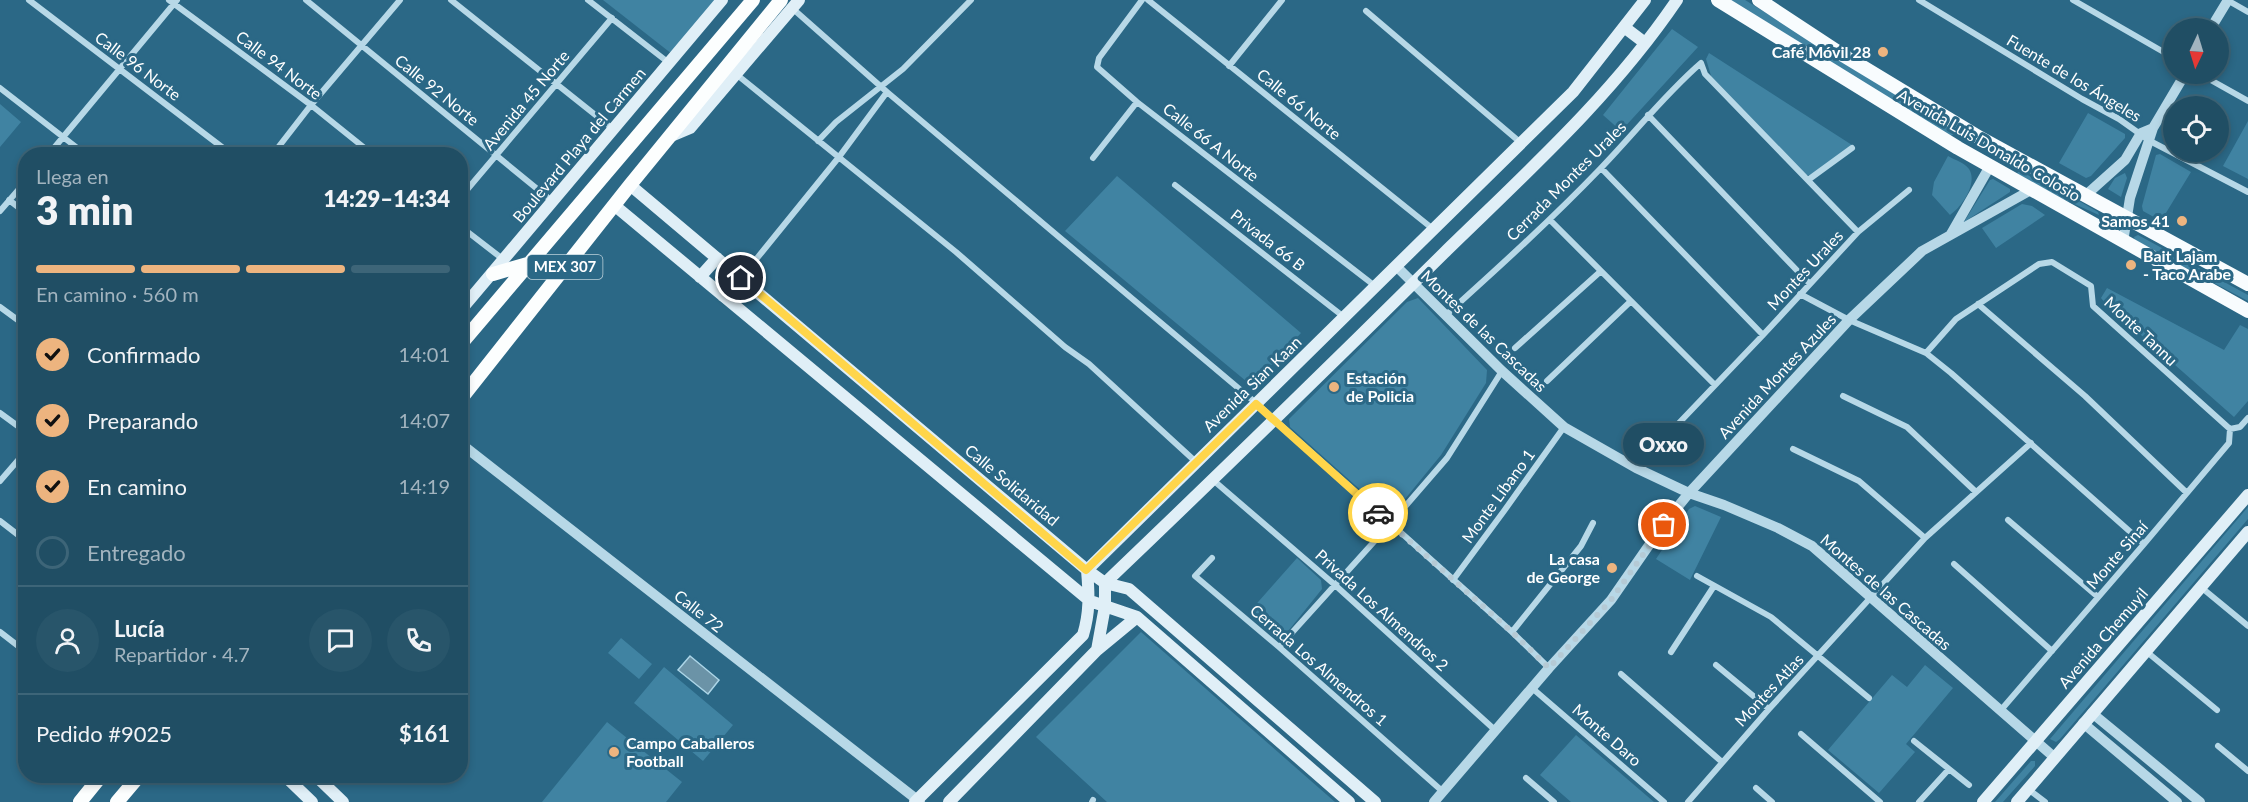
<!DOCTYPE html>
<html lang="es">
<head>
<meta charset="utf-8">
<style>
  :root { --surface:#204e64; --page:#28556a; --text:#f1f3f6; --muted:#a2b4bf; --line:#3d6578; --accent:#edb47f }
  body { margin:0; font-family:Lato,sans-serif; background:var(--page); color:var(--text); height:100vh; display:flex; flex-direction:column; font-size:22px; white-space:nowrap }
  * { box-sizing:border-box; margin:0 }
  p { font-size:20px; color:var(--muted) }
  .icon { flex:none; width:33px; height:33px; fill:none; stroke:currentColor; stroke-width:2; stroke-linecap:round; stroke-linejoin:round }
  .map { position:relative; flex:1; overflow:hidden }
  .sheet { position:absolute; left:18px; top:147px; width:450px; height:636px; display:flex; flex-direction:column; background:var(--surface); border-radius:24px; box-shadow:0 3px 9px #0003,0 0 0 2px var(--line) }
  .sheet>* { flex:none }
  .needle { width:39px; rotate:184deg }
  .tools { position:absolute; left:2163px; top:18px; display:grid; gap:12px }
  .tools a { display:grid; place-items:center; width:66px; height:66px; border-radius:50%; background:var(--surface); box-shadow:0 3px 9px #0003,0 0 0 2px var(--line); font-size:30px }
  .pin { position:absolute; display:grid; place-items:center; width:51px; height:51px; color:#fff; margin:-26px; border:3px solid #fff; border-radius:50%; box-shadow:0 2px 6px #0007 }
  .courier { position:absolute; display:grid; place-items:center; width:60px; height:60px; margin:-30px; border:4px solid #ffd54a; border-radius:50%; background:#fff; color:#222; box-shadow:0 2px 8px #0007 }
  .bubble { position:absolute; height:42px; border-radius:21px; background:var(--surface); box-shadow:0 3px 9px #0003,0 0 0 2px var(--line); font-size:20px; font-weight:800; line-height:42px; text-align:center }
  .overview em { font-style:normal; font-weight:800 }
  .overview div { display:flex; flex-direction:column-reverse }
  .overview { display:flex; align-items:center; justify-content:space-between; height:102px; padding:0 18px }
  h1 { font-size:39px; font-weight:800; line-height:45px }
  .bar { display:grid; grid-template-columns:repeat(4,1fr); gap:9px 6px; align-content:center; height:72px; padding:0 18px }
  .bar i { height:8px; border-radius:4px; background:var(--line) }
  .bar .active { background:var(--accent) }
  .bar p { grid-column:span 4 }
  .line { display:flex; align-items:center; gap:15px; padding:0 18px; border-top:2px solid var(--line) }
  .line div { flex:1 }
  .round { display:grid; place-items:center; flex:none; width:63px; height:63px; border-radius:32px; background:var(--page) }
  ol { padding:0 18px; list-style:none }
  li { display:flex; align-items:center; gap:18px; height:66px }
  li p { margin-inline-start:auto }
  li .icon { padding:6px; border-radius:50%; background:var(--accent); color:#111; stroke-width:4 }
  li:last-child { color:var(--muted) }
  li i { width:33px; height:33px; border:3px solid var(--line); border-radius:50% }
  .map>svg:first-child { display:block }
</style>
</head>
<body>
<div class="map">
<svg width="2248" height="802" viewBox="0 0 2248 802">
  <rect width="100%" height="100%" fill="#2b6886"/>
  <!-- green -->
  <path fill="#4083a2" d="M 603,0 L 718,0 L 672,54 Z
    M 1731,0 L 1745,0 L 1954,129 L 1955,134 L 1950,136 Z
    M 1672,29 L 1698,47 L 1621,131 L 1603,115 Z
    M 1709,53 L 1852,145 L 1812,176 L 1806,175 L 1712,79 L 1706,59 Z
    M 0,104 L 21,122 L 0,147 Z
    M 2088,113 L 2125,134 L 2125,138 L 2091,176 L 2086,178 L 2059,163 Z
    M 2248,121 L 2248,179 L 2223,166 Z
    M 2160,154 L 2191,172 L 2161,221 L 2143,211 L 2142,206 L 2156,155 Z
    M 1948,156 C 1955,160 1965,163 1969,169 C 1978,183 1962,207 1950,215 L 1932,195 L 1934,182 Z
    M 2019,170 L 2045,185 L 2053,186 L 2098,212 L 2099,215 L 2063,199 L 2017,174 Z
    M 2125,173 L 2127,178 L 2121,197 L 2108,189 L 2115,178 Z
    M 1117,176 L 1301,333 L 1252,386 L 1065,231 Z
    M 1993,179 L 2010,189 L 2010,192 L 1964,222 L 1990,180 Z
    M 2022,204 L 2032,206 L 2045,215 L 1996,248 L 1982,228 Z
    M 2138,235 L 2248,295 L 2248,301 L 2135,241 L 2134,237 Z
    M 2107,288 L 2224,350 L 2240,325 L 2248,329 L 2248,401 L 2234,417 L 2107,305 L 2101,298 Z
    M 1418,298 L 1487,370 L 1486,383 L 1441,455 L 1396,510 L 1383,510 L 1290,427 L 1289,419 L 1407,302 Z
    M 1695,506 L 1721,517 L 1690,580 L 1656,559 L 1689,509 Z
    M 2248,507 L 2248,519 L 2060,739 L 2056,742 L 2050,739 Z
    M 1297,558 L 1321,580 L 1322,589 L 1289,630 L 1279,633 L 1251,610 Z
    M 1141,632 L 1335,802 L 1107,802 L 1036,737 Z
    M 621,638 L 652,664 L 639,679 L 608,653 Z
    M 1925,665 L 1953,688 L 1906,744 L 1915,752 L 1879,793 L 1828,750 L 1892,675 L 1907,687 Z
    M 664,667 L 733,725 L 703,761 L 634,703 Z
    M 607,722 L 682,782 L 666,802 L 542,802 Z
    M 1576,735 L 1654,802 L 1571,802 L 1540,775 Z
    M 2031,761 L 2035,761 L 2035,766 L 2003,802 L 1995,802 Z"/>
  <!-- water -->
  <path fill="#6b93a7" stroke="#acd5e7" stroke-width="1.5" d="M 690,656 L 719,680 L 708,694 L 678,670 Z"/>
  <g fill="none" stroke-linecap="round" stroke-linejoin="round">
    <!-- minor -->
    <path stroke="#b7d8e7" stroke-width="6" d="M 29,0 L 231,154
      M 169,0 L 311,105 L 372,154
      M 306,0 L 552,201
      M 451,0 L 613,129
      M 588,0 L 669,63
      M 1142,0 L 1099,58 L 1097,67 L 1137,102 L 1375,286
      M 1148,0 L 1433,229
      M 1919,0 L 2082,99 L 2119,119 L 2150,141 L 2248,192
      M 2073,0 L 2174,58
      M 2227,0 L 2248,12
      M 792,8 L 887,92 L 1256,403 L 1512,632 L 1549,668
      M 1366,11 L 1521,143
      M 1229,66 L 1282,0
      M 736,74 L 956,252 L 1065,347 L 1089,364 L 1196,462
      M 2200,74 L 2248,101
      M 0,88 L 85,154
      M 1648,115 L 1810,284
      M 818,141 L 836,122 L 903,69 L 971,0
      M 49,154 L 177,0
      M 273,154 L 311,105 L 400,0
      M 1093,158 L 1137,102
      M 1601,168 L 1763,335
      M 1808,180 L 1852,148
      M 1175,185 L 1344,317
      M 460,198 L 612,18
      M 9,200 L 26,213
      M 0,211 L 26,181
      M 1550,220 L 1715,385
      M 460,226 L 504,260
      M 741,278 L 839,157 L 887,92
      M 1800,294 L 1849,320 L 1926,353 L 1951,373 L 2144,544
      M 1978,304 L 2085,396 L 2187,493
      M 0,307 L 26,326
      M 1447,314 C 1499,267 1551,220 1600,169 C 1634,134 1664,95 1701,63 L 1705,74 L 1858,232
      M 1515,348 L 1601,271
      M 1926,353 L 1956,319 L 2039,264 L 2052,262 L 2091,286 L 2093,306 L 2230,429
      M 1547,381 L 1631,301
      M 1843,396 L 1907,427 L 1976,492
      M 0,413 L 26,432
      M 1793,449 L 1859,481 L 1925,538
      M 1636,468 L 1763,335 L 1858,232 L 1909,190
      M 1213,480 L 1335,585 L 1495,730
      M 0,481 L 26,451
      M 2008,520 L 2098,597
      M 0,521 L 26,541
      M 1212,558 L 1195,576 L 1279,647 L 1441,790
      M 1954,564 L 2052,651
      M 1697,576 L 1771,617 L 1869,698
      M 1453,580 L 1504,511 L 1564,427
      M 2202,588 L 2248,626
      M 0,632 L 26,652
      M 1512,632 L 1581,546 L 1593,523
      M 1279,647 L 1390,524 L 1447,458 L 1502,371
      M 1671,652 L 1714,586
      M 2147,652 L 2217,710
      M 1716,665 L 1769,709
      M 1621,674 L 1722,762
      M 1532,688 L 1664,802
      M 2001,710 L 2144,544 L 2229,443 L 2230,429 L 2240,427 L 2248,418
      M 1801,734 L 1880,802
      M 1914,741 L 1969,785
      M 2218,746 L 2248,771
      M 1526,778 L 1554,802
      M 1756,788 L 1772,802
      M 2028,789 L 2045,802
      M 1092,802 L 1093,800
      M 1688,802 L 1769,709 L 1925,538 L 2031,443
      M 1919,802 L 1949,769"/>
    <!-- tertiary -->
    <path stroke="#b7d8e7" stroke-width="10" d="M 2211,28 L 2228,0
      M 2086,195 L 2125,160 L 2141,133 L 2153,128
      M 1951,234 L 1990,166
      M 2123,242 L 2130,198 L 2153,128 L 2185,74
      M 1396,266 L 1502,371 L 1564,427 L 1636,468 L 1689,493 L 1724,505 L 1778,528 L 1812,546 L 2054,757
      M 460,443 L 920,802
      M 2092,713 L 2200,802
      M 2083,723 L 2177,802
      M 1434,802 L 1549,668 L 1611,600 L 1663,525 L 1689,493 L 1849,320 L 1922,251 L 2031,190"/>
    <!-- secondary -->
    <path stroke="#e0eff7" stroke-width="12" d="M 1624,27 L 1645,43
      M 671,136 L 690,128 L 799,0
      M 630,185 L 1087,570 L 1105,583 L 1129,589 L 1375,802
      M 614,205 L 1090,601 L 1137,617 L 1349,802
      M 700,277 L 717,258
      M 723,296 L 741,278
      M 460,311 L 722,0
      M 1097,650 L 1105,606 L 1105,583 C 1219,474 1332,364 1444,253 C 1526,173 1612,96 1677,0
      M 285,776 L 312,802
      M 316,776 L 343,802
      M 915,802 L 1083,635 C 1090,612 1089,594 1087,570 L 1573,92 L 1645,0
      M 949,802 L 1097,650 L 1137,617
      M 1983,802 L 2248,495
      M 2017,802 L 2248,532"/>
    <!-- primary -->
    <path stroke="#f8fcfe" stroke-width="14" d="M 1718,0 L 1958,148 L 2248,311
      M 1759,0 L 1838,52 L 1980,138 L 2248,284"/>
    <!-- trunk -->
    <path stroke="#fcfefe" stroke-width="14" d="M 493,274 L 531,263
      M 460,345 L 753,0
      M 460,400 L 630,185 L 781,0
      M 80,802 L 101,776
      M 117,802 L 139,776"/>
  </g>
  <g fill="none" stroke-linecap="round" stroke-linejoin="round">
    <!-- done -->
    <path stroke="#b5cad5" stroke-width="6" stroke-dasharray="0 10.8" d="M 1378,513 L 1512,632 L 1549,668 L 1611,600 L 1664,525"/>
    <!-- route -->
    <path stroke="#ffd54a" stroke-width="8" d="M 741,278 L 1086,570 L 1256,404 L 1378,513"/>
  </g>
  <!-- markers -->
  <g fill="#edb47f" stroke="#2b6886" stroke-width="2">
    <circle cx="1883" cy="52" r="6"/>
    <circle cx="2182" cy="221" r="6"/>
    <circle cx="2131" cy="265" r="6"/>
    <circle cx="1334" cy="387" r="6"/>
    <circle cx="1612" cy="568" r="6"/>
    <circle cx="614" cy="752" r="6"/>
  </g>
  <g text-anchor="middle" stroke-width="6" stroke-linejoin="round" paint-order="stroke">
    <!-- shield labels -->
    <rect fill="#2b6886" stroke="#bfd2db" stroke-width="1.5" x="527.5" y="255" width="75" height="24" rx="4.5"/>
    <g font-size="15" font-weight="bold" fill="#fff">
      <text x="565" y="272">MEX 307</text>
    </g>
    <!-- poi labels -->
    <g font-size="16" font-weight="bold" fill="#fff" stroke="#2b6886" text-anchor="end">
      <text x="1871" y="58">Café Móvil 28</text>
      <text x="2170" y="227">Samos 41</text>
      <text x="2143" y="262" text-anchor="start">Bait Lajam<tspan x="2143" dy="18">- Taco Arabe</tspan></text>
      <text x="1346" y="384" text-anchor="start">Estación<tspan x="1346" dy="18">de Policia</tspan></text>
      <text x="1600" y="565">La casa<tspan x="1600" dy="18">de George</tspan></text>
      <text x="626" y="749" text-anchor="start">Campo Caballeros<tspan x="626" dy="18">Football</tspan></text>
    </g>
    <!-- street labels -->
    <g font-size="16" fill="#fff" stroke="#2b6886">
      <text transform="translate(279 65) rotate(37)" y="6">Calle 94 Norte</text>
      <text transform="translate(138 66) rotate(37)" y="6">Calle 96 Norte</text>
      <text transform="translate(2074 78) rotate(31)" y="6">Fuente de los Ángeles</text>
      <text transform="translate(437 90) rotate(39)" y="6">Calle 92 Norte</text>
      <text transform="translate(526 100) rotate(-50)" y="6">Avenida 45 Norte</text>
      <text transform="translate(1299 104) rotate(39)" y="6">Calle 66 Norte</text>
      <text transform="translate(1211 142) rotate(38)" y="6">Calle 66 A Norte</text>
      <text transform="translate(579 145) rotate(-50)" y="6">Boulevard Playa del Carmen</text>
      <text transform="translate(1989 145) rotate(30)" y="6">Avenida Luis Donaldo Colosio</text>
      <text transform="translate(1566 181) rotate(-45)" y="6">Cerrada Montes Urales</text>
      <text transform="translate(1268 240) rotate(38)" y="6">Privada 66 B</text>
      <text transform="translate(1805 270) rotate(-47)" y="6">Montes Urales</text>
      <text transform="translate(1484 331) rotate(44)" y="6">Montes de las Cascadas</text>
      <text transform="translate(2141 331) rotate(43)" y="6">Monte Tannu</text>
      <text transform="translate(1777 376) rotate(-47)" y="6">Avenida Montes Azules</text>
      <text transform="translate(1252 384) rotate(-44)" y="6">Avenida Sian Kaan</text>
      <text transform="translate(1012 485) rotate(40)" y="6">Calle Solidaridad</text>
      <text transform="translate(1498 496) rotate(-54)" y="6">Monte Líbano 1</text>
      <text transform="translate(2117 555) rotate(-49)" y="6">Monte Sinaí</text>
      <text transform="translate(1886 592) rotate(41)" y="6">Montes de las Cascadas</text>
      <text transform="translate(1382 610) rotate(42)" y="6">Privada Los Almendros 2</text>
      <text transform="translate(699 611) rotate(38)" y="6">Calle 72</text>
      <text transform="translate(2103 638) rotate(-49)" y="6">Avenida Chemuyil</text>
      <text transform="translate(1319 665) rotate(41)" y="6">Cerrada Los Almendros 1</text>
      <text transform="translate(1769 690) rotate(-47)" y="6">Montes Atlas</text>
      <text transform="translate(1607 735) rotate(41)" y="6">Monte Daro</text>
    </g>
  </g>
</svg>
<div class="tools">
<a><svg class="needle" viewBox="-14 -14 28 28"><path d="M0-13l5 13h-10z" fill="#e53935"/><path d="M0 13l5-13h-10z" fill="#a2b4bf"/></svg></a>
<a><svg class="icon" aria-label="locate" viewBox="0 0 24 24"><circle cx="12" cy="12" r="6"/><path d="M12 2v4M12 18v4M2 12h4M18 12h4"/></svg></a>
</div>
<div class="pin" style="left:1664px;top:525px;background:#ea580c"><svg class="icon" aria-label="bag" viewBox="0 0 24 24"><path d="M5 8h14l-1 12H6zM9 8a3 3 0 0 1 6 0"/></svg></div>
<div class="pin" style="left:741px;top:278px;background:#1f2937"><svg class="icon" aria-label="home" viewBox="0 0 24 24"><path d="M3 11l9-7 9 7M6 9v11h12V9"/></svg></div>
<div class="courier" style="left:1378px;top:513px"><svg class="icon" aria-label="car" viewBox="0 0 24 24"><path d="M5 17H2v-5l4-1 3-4h7l3 4 3 1v5h-3M9 17h6M6 11h13"/><circle cx="7" cy="17" r="2"/><circle cx="17" cy="17" r="2"/></svg></div>
<div class="bubble" style="left:1623px;top:423px;width:81px">Oxxo</div>
<section class="sheet">
<div class="overview"><div><h1>3 min</h1><p>Llega en</p></div><em>14:29–14:34</em></div>
<div class="bar"><i class="active"></i><i class="active"></i><i class="active"></i><i></i><p>En camino · 560 m</p></div>
<ol>
<li><svg class="icon" aria-label="check" viewBox="0 0 24 24"><path d="M5 12l5 5 9-10"/></svg>Confirmado<p>14:01</p></li>
<li><svg class="icon" aria-label="check" viewBox="0 0 24 24"><path d="M5 12l5 5 9-10"/></svg>Preparando<p>14:07</p></li>
<li><svg class="icon" aria-label="check" viewBox="0 0 24 24"><path d="M5 12l5 5 9-10"/></svg>En camino<p>14:19</p></li>
<li><i></i>Entregado</li>
</ol>
<div class="line" style="height:108px"><a class="round"><svg class="icon" aria-label="person" viewBox="0 0 24 24"><circle cx="12" cy="8" r="4"/><path d="M4 21q1-7 8-7t8 7"/></svg></a><div><b>Lucía</b><p>Repartidor · 4.7</p></div><a class="round"><svg class="icon" aria-label="chat" viewBox="0 0 24 24"><path d="M4 5h16v11H9l-5 4z"/></svg></a><a class="round"><svg class="icon" aria-label="phone" viewBox="0 0 24 24"><path d="M5 4h4l2 5-3 2q2 4 5 5l2-3 5 2v4C11 20 4 13 5 4z"/></svg></a></div>
<div class="line" style="height:78px"><div>Pedido #9025</div><b>$161</b></div>
</section>
</div>
</body>
</html>
